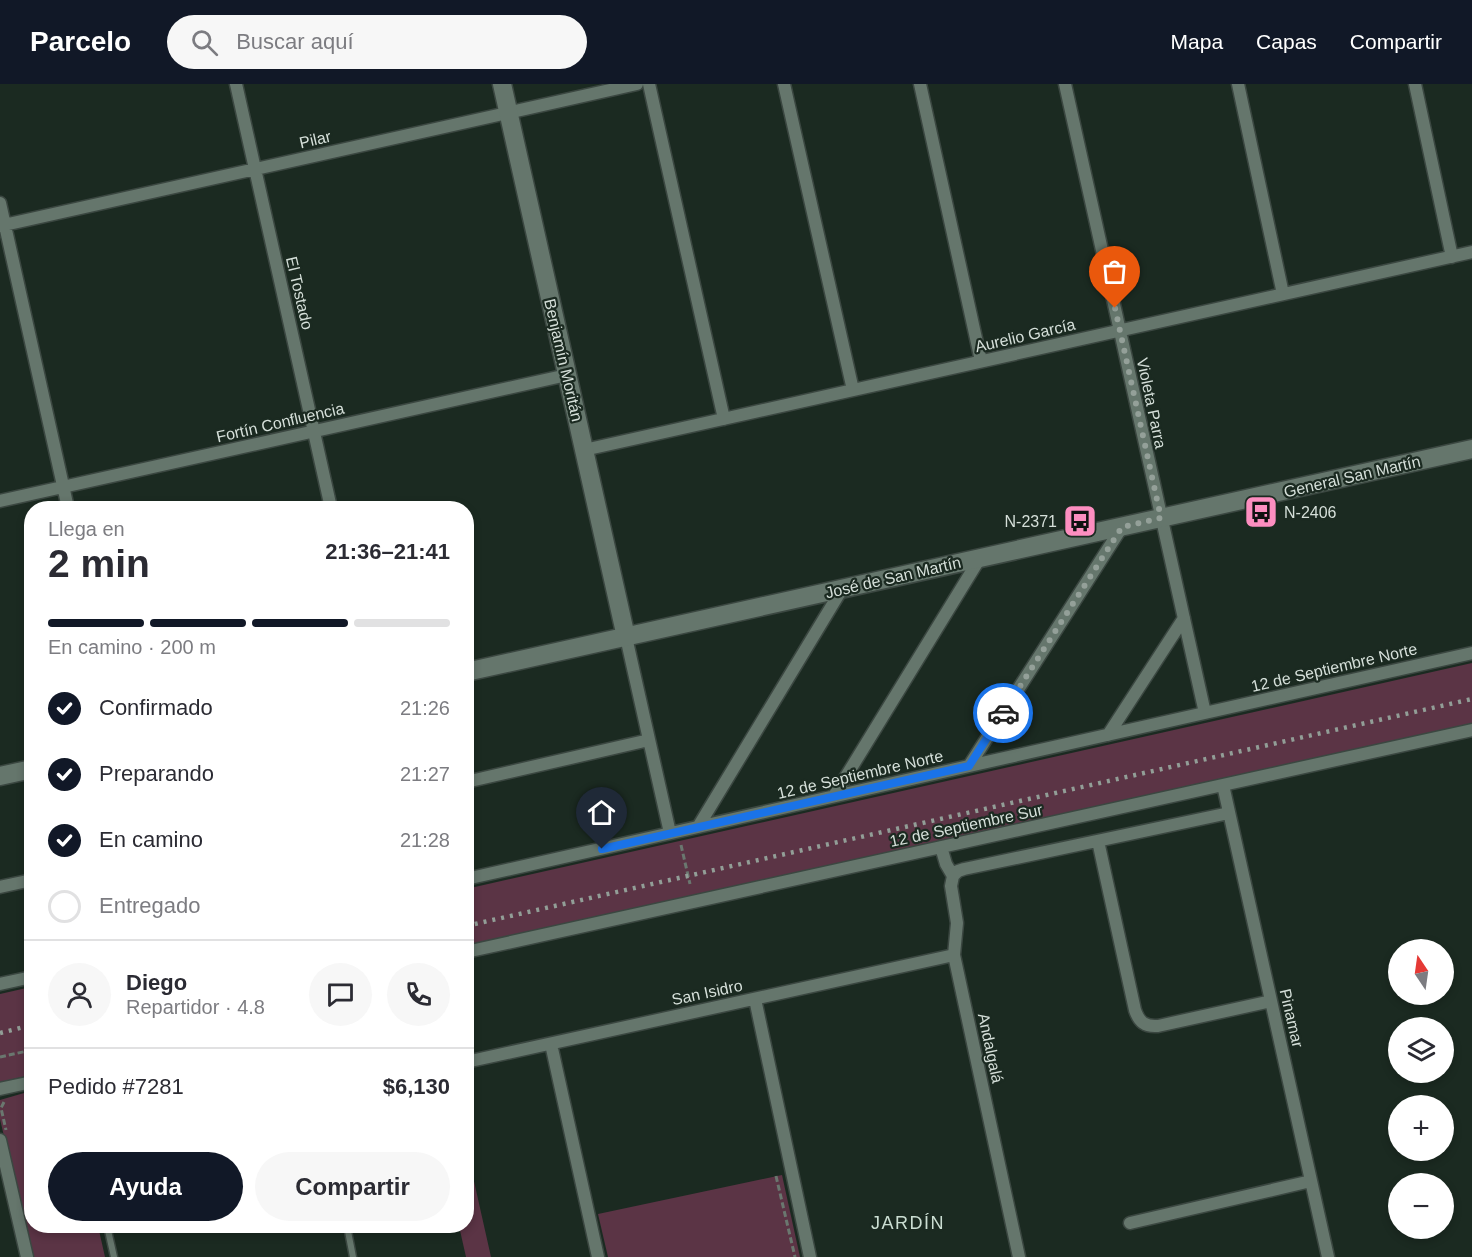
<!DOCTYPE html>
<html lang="es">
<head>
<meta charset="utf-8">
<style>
  :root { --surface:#fff; --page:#f7f7f7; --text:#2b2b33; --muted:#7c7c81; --line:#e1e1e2; --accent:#111827 }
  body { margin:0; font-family:Helvetica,sans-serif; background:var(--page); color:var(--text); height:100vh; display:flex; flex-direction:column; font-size:22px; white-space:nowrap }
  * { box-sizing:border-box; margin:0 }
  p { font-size:20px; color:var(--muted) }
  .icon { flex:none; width:33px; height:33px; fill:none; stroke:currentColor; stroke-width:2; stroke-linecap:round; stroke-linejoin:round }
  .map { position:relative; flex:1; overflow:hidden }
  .details { position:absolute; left:24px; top:417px; width:450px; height:732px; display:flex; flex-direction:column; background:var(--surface); border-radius:24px; box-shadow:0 3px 9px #0003 }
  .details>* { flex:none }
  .needle { width:39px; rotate:347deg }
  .fabs { position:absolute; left:1388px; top:855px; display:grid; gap:12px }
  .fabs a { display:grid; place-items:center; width:66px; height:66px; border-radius:50%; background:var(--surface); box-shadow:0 3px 9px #0003; font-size:30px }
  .pin { position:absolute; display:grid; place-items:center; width:51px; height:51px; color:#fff; margin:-62px -26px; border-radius:50% 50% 50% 0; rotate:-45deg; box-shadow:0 0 6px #0007 }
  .pin .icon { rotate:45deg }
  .courier { position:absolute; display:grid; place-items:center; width:60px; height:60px; margin:-30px; border:4px solid #1a73e8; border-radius:50%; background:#fff; color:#222; box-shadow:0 2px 8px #0007 }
  .head em { font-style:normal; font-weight:700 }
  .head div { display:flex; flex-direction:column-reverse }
  .head { display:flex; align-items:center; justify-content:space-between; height:102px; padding:0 24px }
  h1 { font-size:39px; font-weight:700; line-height:45px }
  .bar { display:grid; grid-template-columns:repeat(4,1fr); gap:9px 6px; align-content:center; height:72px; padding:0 24px }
  .bar i { height:8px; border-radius:4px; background:var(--line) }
  .bar .selected { background:var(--accent) }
  .bar p { grid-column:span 4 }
  .line { display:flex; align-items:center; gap:15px; padding:0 24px; border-top:2px solid var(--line) }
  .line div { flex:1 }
  .round { display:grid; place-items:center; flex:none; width:63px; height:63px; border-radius:32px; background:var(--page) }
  ol { padding:0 24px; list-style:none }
  li { display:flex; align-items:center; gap:18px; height:66px }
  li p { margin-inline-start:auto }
  li .icon { padding:6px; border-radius:50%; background:var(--accent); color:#fff; stroke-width:4 }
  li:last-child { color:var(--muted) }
  li i { width:33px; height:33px; border:3px solid var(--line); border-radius:50% }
  .cta { display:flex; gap:12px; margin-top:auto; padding:12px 24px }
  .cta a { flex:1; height:69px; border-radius:36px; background:var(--accent); color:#fff; font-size:24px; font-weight:700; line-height:69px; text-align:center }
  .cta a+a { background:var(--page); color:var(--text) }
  header { display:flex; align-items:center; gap:36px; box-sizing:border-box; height:84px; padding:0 30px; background:var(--accent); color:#fff }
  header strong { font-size:28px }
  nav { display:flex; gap:33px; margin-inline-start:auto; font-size:21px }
  .search { width:420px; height:54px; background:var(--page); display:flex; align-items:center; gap:15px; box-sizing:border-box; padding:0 21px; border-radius:33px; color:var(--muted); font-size:22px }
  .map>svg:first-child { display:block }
</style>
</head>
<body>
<header>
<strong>Parcelo</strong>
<div class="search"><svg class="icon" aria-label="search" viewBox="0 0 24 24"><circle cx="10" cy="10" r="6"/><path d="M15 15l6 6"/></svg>Buscar aquí</div>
<nav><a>Mapa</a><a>Capas</a><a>Compartir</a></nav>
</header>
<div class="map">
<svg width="1472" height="1173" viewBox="0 0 1472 1173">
  <rect width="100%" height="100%" fill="#1b2a21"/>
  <!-- green -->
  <path fill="#5b3445" d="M 1472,579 L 1472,640 L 467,864 L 466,805 Z
    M 31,903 L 31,991 L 0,998 L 0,910 Z
    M 31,1007 L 32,1142 L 98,1142 L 105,1173 L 32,1173 L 0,1035 L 0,1016 Z
    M 467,1066 L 491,1173 L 466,1173 L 459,1142 L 466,1142 Z
    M 782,1091 L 800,1173 L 608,1173 L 598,1130 Z"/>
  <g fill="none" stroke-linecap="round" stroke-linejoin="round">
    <defs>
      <path id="lane" d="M 107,1142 L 114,1173
        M 347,1142 L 353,1173"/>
      <path id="street" d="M 236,0 L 331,424
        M 649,0 L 724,335
        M 784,0 L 853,306
        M 920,0 L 981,277
        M 1065,0 L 1205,629
        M 1238,0 L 1283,210
        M 1415,0 L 1452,173
        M 0,119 L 68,424
        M 0,142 L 637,0
        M 584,366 L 1472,168
        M 0,417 L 567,291
        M 626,553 L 670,749
        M 1108,651 L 1184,534
        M 969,682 L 1122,443
        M 466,698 L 649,656
        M 1223,701 L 1328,1173
        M 834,712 L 980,474
        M 698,743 L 842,505
        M 1098,757 L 1135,926 C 1139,938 1145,943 1158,942 L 1271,917
        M 941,763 L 946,780 L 953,792 L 951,802 L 957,839 L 954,871 L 1019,1173
        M 953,792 L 958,787 L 964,785 L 1229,729
        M 466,795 L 1472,569
        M 0,803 L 32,796
        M 466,868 L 1472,646
        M 0,900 L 32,893
        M 755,915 L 810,1173
        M 551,960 L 598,1173
        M 466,978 L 954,871
        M 0,1005 L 32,998
        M 0,1056 L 27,1173
        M 1130,1139 L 1311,1097"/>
      <path id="secondary" d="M 502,0 L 626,553
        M 466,588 L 1472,365
        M 0,692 L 32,685"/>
    </defs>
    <!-- lane casing -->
    <use href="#lane" stroke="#3b4741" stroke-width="9"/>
    <!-- street casing -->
    <use href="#street" stroke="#3b4741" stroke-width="15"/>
    <!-- secondary casing -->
    <use href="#secondary" stroke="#3b4741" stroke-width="21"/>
    <!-- path -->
    <path stroke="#6a776f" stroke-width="3" stroke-dasharray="6 3" stroke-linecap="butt" d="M 681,761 L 690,800
      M 0,973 L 32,966
      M 4,1018 L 1,1024 L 6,1046
      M 776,1092 L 795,1173"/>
    <!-- lane -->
    <use href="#lane" stroke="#65766c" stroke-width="6"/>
    <!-- street -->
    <use href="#street" stroke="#65766c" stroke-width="12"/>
    <!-- secondary -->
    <use href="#secondary" stroke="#65766c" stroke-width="18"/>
    <!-- rail -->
    <path stroke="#929e97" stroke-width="4.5" stroke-dasharray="3 6" stroke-linecap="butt" d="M 466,842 L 1472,615
      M 0,949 L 32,941"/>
  </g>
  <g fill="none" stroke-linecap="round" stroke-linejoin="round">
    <!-- done -->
    <path stroke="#94a099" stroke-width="6" stroke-dasharray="0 10.8" d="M 1003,629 L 1122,443 L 1161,434 L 1115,224"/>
    <!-- route -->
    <path stroke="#1a73e8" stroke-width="8" d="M 602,765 L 969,682 L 1003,629"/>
  </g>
  <!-- icons -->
  <defs>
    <symbol id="bus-square" viewBox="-11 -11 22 22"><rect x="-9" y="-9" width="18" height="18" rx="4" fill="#fd8ec0" stroke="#1b2a21"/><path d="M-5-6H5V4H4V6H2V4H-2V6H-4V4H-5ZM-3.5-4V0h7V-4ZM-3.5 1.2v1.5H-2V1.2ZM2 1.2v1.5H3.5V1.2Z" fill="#111"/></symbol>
  </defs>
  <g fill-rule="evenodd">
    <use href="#bus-square" x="1242" y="409" width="38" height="38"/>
    <use href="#bus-square" x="1061" y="418" width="38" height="38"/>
  </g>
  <g text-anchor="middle" stroke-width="4.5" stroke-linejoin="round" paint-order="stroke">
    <!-- street labels -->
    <g font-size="16" fill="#d5dfd9" stroke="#1b2a21">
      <text transform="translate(315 55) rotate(-13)" y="6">Pilar</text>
      <text transform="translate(300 209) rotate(77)" y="6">El Tostado</text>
      <text transform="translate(1025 251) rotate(-13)" y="6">Aurelio García</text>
      <text transform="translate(564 276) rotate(77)" y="6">Benjamín Moritán</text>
      <text transform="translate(1152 319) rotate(78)" y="6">Violeta Parra</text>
      <text transform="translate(280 338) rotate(-13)" y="6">Fortín Confluencia</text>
      <text transform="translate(1352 392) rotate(-13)" y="6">General San Martín</text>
      <text transform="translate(893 493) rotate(-13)" y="6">José de San Martín</text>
      <text transform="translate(1334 583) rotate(-13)" y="6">12 de Septiembre Norte</text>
      <text transform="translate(860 690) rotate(-13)" y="6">12 de Septiembre Norte</text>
      <text transform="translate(966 741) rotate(-12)" y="6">12 de Septiembre Sur</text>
      <text transform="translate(707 908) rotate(-12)" y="6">San Isidro</text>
      <text transform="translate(1292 934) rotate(77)" y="6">Pinamar</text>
      <text transform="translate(991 964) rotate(78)" y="6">Andalgalá</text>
    </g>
    <!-- poi labels -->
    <g font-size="16" fill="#d5dfd9" stroke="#1b2a21" text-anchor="start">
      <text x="1284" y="434">N-2406</text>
      <text x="1057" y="443" text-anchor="end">N-2371</text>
    </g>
    <!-- neighbourhood labels -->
    <g font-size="18" letter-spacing="1.5" fill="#cbded2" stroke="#1b2a21">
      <text x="908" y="1145">JARDÍN</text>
    </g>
  </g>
</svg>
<div class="fabs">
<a><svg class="needle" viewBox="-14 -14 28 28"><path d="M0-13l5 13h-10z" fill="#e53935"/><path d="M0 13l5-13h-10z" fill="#7c7c81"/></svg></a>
<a><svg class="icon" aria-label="layers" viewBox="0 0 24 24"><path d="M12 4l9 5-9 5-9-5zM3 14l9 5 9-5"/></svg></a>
<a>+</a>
<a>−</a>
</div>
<div class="pin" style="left:1115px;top:224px;background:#ea580c"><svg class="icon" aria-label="bag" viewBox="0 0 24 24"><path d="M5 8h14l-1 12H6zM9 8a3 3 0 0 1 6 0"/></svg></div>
<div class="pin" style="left:602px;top:765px;background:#1f2937"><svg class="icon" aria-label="home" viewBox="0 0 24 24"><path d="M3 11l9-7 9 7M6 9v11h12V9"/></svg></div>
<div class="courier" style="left:1003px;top:629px"><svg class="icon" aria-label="car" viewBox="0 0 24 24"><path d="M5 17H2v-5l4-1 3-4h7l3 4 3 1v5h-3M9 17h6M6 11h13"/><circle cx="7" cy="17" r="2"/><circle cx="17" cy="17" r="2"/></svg></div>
<section class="details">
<div class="head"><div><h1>2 min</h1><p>Llega en</p></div><em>21:36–21:41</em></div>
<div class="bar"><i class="selected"></i><i class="selected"></i><i class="selected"></i><i></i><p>En camino · 200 m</p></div>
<ol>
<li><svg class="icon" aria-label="check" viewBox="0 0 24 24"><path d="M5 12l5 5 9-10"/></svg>Confirmado<p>21:26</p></li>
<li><svg class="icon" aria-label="check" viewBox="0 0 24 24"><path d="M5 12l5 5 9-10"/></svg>Preparando<p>21:27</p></li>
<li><svg class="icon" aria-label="check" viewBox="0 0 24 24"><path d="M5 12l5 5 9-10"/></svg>En camino<p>21:28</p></li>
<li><i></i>Entregado</li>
</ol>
<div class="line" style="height:108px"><a class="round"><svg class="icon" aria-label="person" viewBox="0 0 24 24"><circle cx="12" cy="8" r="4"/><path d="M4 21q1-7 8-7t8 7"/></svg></a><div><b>Diego</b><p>Repartidor · 4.8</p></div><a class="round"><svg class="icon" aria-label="chat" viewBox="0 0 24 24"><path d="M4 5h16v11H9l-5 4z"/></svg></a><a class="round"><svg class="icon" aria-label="phone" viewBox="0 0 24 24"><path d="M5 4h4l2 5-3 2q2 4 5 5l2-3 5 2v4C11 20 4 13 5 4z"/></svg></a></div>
<div class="line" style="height:78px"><div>Pedido #7281</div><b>$6,130</b></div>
<div class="cta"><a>Ayuda</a><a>Compartir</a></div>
</section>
</div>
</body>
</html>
